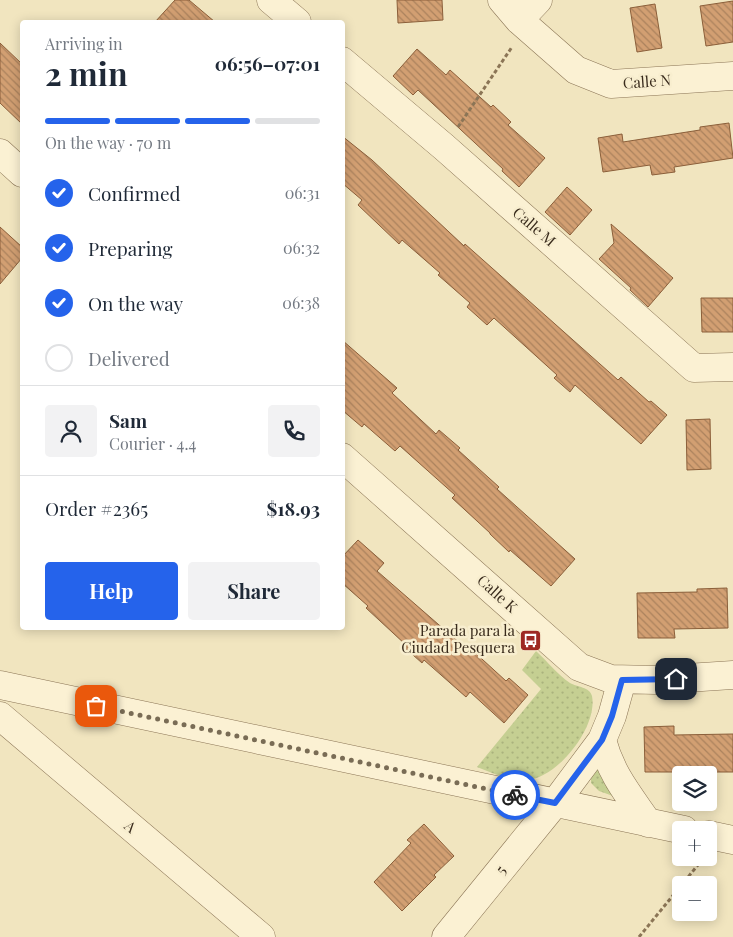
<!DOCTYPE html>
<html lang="en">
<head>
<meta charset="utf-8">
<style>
  :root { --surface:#fff; --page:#f2f2f3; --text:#1f2937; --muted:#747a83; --line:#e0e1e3; --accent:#2563eb }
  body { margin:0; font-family:"Playfair Display",serif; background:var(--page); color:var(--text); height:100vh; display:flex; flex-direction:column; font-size:19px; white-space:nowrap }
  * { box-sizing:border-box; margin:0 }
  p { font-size:16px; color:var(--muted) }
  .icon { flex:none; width:28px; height:28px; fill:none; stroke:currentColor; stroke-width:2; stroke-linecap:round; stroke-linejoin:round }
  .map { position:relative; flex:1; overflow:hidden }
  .panel { position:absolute; left:20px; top:20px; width:325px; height:610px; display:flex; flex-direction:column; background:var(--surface); border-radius:5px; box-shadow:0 2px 12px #0003 }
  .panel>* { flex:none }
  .buttons { position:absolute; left:672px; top:766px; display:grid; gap:10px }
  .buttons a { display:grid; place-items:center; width:45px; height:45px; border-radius:5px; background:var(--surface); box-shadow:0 2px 12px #0003; font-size:25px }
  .pin { position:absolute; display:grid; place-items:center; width:42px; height:42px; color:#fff; margin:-21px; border-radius:10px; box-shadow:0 2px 8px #0006 }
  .courier { position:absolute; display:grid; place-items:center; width:50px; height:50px; margin:-25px; border:4px solid #2563eb; border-radius:50%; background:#fff; color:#222; box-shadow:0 1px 6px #0007 }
  .summary em { font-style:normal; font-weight:700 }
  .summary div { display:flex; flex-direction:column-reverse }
  .summary { display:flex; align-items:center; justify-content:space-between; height:85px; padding:0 25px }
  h1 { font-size:32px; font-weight:700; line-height:38px }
  .bar { display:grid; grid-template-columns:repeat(4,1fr); gap:8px 5px; align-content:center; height:60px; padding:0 25px }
  .bar i { height:6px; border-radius:4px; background:var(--line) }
  .bar .current { background:var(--accent) }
  .bar p { grid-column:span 4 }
  .line { display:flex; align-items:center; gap:12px; padding:0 25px; border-top:1px solid var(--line) }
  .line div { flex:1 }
  .round { display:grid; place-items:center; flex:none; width:52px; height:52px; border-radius:5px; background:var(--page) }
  ol { padding:0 25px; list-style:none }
  li { display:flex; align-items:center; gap:15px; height:55px }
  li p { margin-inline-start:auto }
  li .icon { padding:5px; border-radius:50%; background:var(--accent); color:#fff; stroke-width:4 }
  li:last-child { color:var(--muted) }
  li i { width:28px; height:28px; border:2px solid var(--line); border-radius:50% }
  .action { display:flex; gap:10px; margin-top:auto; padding:10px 25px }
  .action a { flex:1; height:58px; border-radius:5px; background:var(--accent); color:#fff; font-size:20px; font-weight:700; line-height:58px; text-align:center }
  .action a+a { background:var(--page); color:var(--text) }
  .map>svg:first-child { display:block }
</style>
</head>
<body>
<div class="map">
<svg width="733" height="937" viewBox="0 0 733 937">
  <defs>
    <pattern id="grass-dots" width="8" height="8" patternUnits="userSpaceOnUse" patternTransform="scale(1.25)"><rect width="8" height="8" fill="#c5cf92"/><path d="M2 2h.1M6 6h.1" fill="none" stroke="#aab27d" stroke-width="1.8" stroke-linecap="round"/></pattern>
    <pattern id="building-back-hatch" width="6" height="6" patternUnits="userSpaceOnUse" patternTransform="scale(1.25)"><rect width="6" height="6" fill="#d29f72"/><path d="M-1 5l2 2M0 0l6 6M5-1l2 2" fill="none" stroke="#ab825d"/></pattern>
  </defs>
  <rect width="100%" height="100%" fill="#f1e5bf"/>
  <!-- grass -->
  <path fill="url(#grass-dots)" d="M 536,651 C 547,661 558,675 570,683 C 577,687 590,687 592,696 C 598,727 557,779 526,780 C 509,781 493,773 477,767 L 541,689 L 522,670 Z
    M 602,761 L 627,801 L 599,791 L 591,783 L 591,776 Z"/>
  <!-- building -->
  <path fill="url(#building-back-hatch)" stroke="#8b5f3a" d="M 175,0 L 189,0 L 215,22 L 155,22 Z
    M 397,0 L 442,0 L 443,20 L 398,23 Z
    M 733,1 L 733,42 L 706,46 L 700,6 Z
    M 655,4 L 662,48 L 637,52 L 630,8 Z
    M 0,43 L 22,64 L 22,124 L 0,103 Z
    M 417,49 L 446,75 L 450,70 L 491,107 L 493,105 L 511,122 L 508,125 L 545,158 L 519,187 L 502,171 L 503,169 L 418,90 L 413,95 L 393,76 Z
    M 729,123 L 733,158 L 674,167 L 675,172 L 652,175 L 650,165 L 603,172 L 598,138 L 622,134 L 623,142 L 700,130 L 700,127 Z
    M 342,136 L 372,160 L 464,246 L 465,244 L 618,380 L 621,377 L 649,402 L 651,401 L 667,415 L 641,444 L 575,385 L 570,392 L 554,378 L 557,375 L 494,318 L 487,325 L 467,307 L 470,303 L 438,275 L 440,273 L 402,240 L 399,244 L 358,205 L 362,200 L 342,183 Z
    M 567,187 L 592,210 L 570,235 L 545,212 Z
    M 611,224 L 673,278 L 648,307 L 630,290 L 631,288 L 599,259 L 614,243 Z
    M 0,227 L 22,247 L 22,258 L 0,284 Z
    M 701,298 L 733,298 L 733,332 L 702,332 Z
    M 342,340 L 397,388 L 392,393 L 436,434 L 439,430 L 460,448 L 458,450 L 499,487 L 497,489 L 575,559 L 551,586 L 510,550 L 509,552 L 490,534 L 490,533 L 452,498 L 455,495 L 400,446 L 395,451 L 364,424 L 362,427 L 342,410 Z
    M 710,419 L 711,469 L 687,470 L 686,420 Z
    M 358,540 L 384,563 L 377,571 L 469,651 L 471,649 L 506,681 L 509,678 L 528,695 L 504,723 L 470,692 L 466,697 L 424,660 L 422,663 L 404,647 L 406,645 L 366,608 L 368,606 L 342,583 L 342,557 Z
    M 727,588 L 728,628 L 674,629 L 675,638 L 638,638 L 637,593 L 697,592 L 697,589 Z
    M 674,726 L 674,735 L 733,734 L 733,772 L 645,772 L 644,727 Z
    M 424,824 L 454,856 L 434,875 L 436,877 L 402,911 L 374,882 L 411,843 L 407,840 Z"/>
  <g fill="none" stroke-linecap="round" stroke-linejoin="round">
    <defs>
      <path id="minor" d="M 271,0 L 297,22
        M 502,0 L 519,20 L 576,70 L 611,84 L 733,76
        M 519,20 L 538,0
        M 342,61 L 444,147 L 694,368 L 733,367
        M 0,153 L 22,173
        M 342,457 L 579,667 L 611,679 L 656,680 L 733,675
        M 0,685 L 684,830
        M 0,716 L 261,937
        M 602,740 C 611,774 628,794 648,823
        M 709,835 L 733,840
        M 446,937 L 555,803 L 602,740 L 612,716 L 622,680"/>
    </defs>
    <!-- minor casing -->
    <use href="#minor" stroke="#8b7556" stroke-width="29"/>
    <!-- path -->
    <path stroke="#8b7556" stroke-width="3" stroke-dasharray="4 2.5" stroke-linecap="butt" d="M 458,127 L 512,47
      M 639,937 L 702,860"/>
    <!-- minor -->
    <use href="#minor" stroke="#fbf1d3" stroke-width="28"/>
  </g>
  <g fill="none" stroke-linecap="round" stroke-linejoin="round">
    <!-- done -->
    <path stroke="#796c55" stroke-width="5" stroke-dasharray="0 9" d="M 96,706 L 515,795"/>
    <!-- route -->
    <path stroke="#2563eb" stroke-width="6" d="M 515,795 L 555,803 L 602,740 L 612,716 L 622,680 L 676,679"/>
  </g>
  <!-- icons -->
  <defs>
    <symbol id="bus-square" viewBox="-11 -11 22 22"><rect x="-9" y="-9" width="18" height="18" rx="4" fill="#9e2822" stroke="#f8eecf"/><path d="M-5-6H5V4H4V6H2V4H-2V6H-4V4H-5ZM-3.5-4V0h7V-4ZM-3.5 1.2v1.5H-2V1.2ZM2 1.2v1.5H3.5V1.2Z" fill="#fff"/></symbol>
  </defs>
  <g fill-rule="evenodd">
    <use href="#bus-square" x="518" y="628" width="25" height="25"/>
  </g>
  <g text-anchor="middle" stroke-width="5" stroke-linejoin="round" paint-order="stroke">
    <!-- street labels -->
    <g font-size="15" fill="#392b1c" stroke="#f8eecf">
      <text transform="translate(647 82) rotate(-4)" y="5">Calle N</text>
      <text transform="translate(534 227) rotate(41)" y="5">Calle M</text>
      <text transform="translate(497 594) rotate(42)" y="5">Calle K</text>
      <text transform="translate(130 827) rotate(40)" y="5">A</text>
      <text transform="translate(501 870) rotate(-51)" y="5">5</text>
    </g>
    <!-- poi labels -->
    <g font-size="15" fill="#392b1c" stroke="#f8eecf" text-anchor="end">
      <text x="515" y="636">Parada para la<tspan x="515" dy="17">Ciudad Pesquera</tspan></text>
    </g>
  </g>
</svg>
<div class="buttons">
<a><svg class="icon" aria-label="layers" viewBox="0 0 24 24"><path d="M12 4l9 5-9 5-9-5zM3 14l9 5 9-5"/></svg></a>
<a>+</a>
<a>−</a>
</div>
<div class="pin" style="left:96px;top:706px;background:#ea580c"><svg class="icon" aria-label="bag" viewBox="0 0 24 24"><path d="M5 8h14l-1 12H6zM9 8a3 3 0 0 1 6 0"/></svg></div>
<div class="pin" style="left:676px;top:679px;background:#1f2937"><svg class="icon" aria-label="home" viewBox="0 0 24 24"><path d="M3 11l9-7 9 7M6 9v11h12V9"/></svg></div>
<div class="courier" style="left:515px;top:795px"><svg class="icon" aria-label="bike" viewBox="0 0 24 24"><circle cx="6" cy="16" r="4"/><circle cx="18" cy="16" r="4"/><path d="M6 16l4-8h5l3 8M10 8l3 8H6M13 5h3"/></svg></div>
<section class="panel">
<div class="summary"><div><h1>2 min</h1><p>Arriving in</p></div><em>06:56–07:01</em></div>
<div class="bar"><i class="current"></i><i class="current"></i><i class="current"></i><i></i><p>On the way · 70 m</p></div>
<ol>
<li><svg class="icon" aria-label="check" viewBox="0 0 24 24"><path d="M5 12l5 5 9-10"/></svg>Confirmed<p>06:31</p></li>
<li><svg class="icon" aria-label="check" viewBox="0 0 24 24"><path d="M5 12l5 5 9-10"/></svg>Preparing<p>06:32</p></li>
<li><svg class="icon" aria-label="check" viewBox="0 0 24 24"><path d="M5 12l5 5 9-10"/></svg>On the way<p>06:38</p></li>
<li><i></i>Delivered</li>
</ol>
<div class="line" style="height:90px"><a class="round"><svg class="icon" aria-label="person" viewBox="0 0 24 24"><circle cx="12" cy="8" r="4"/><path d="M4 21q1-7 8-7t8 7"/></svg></a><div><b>Sam</b><p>Courier · 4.4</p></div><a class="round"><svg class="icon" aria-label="phone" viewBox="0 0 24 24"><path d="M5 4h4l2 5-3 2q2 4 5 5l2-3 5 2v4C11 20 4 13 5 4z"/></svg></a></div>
<div class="line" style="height:65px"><div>Order #2365</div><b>$18.93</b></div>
<div class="action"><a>Help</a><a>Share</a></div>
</section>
</div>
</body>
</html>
